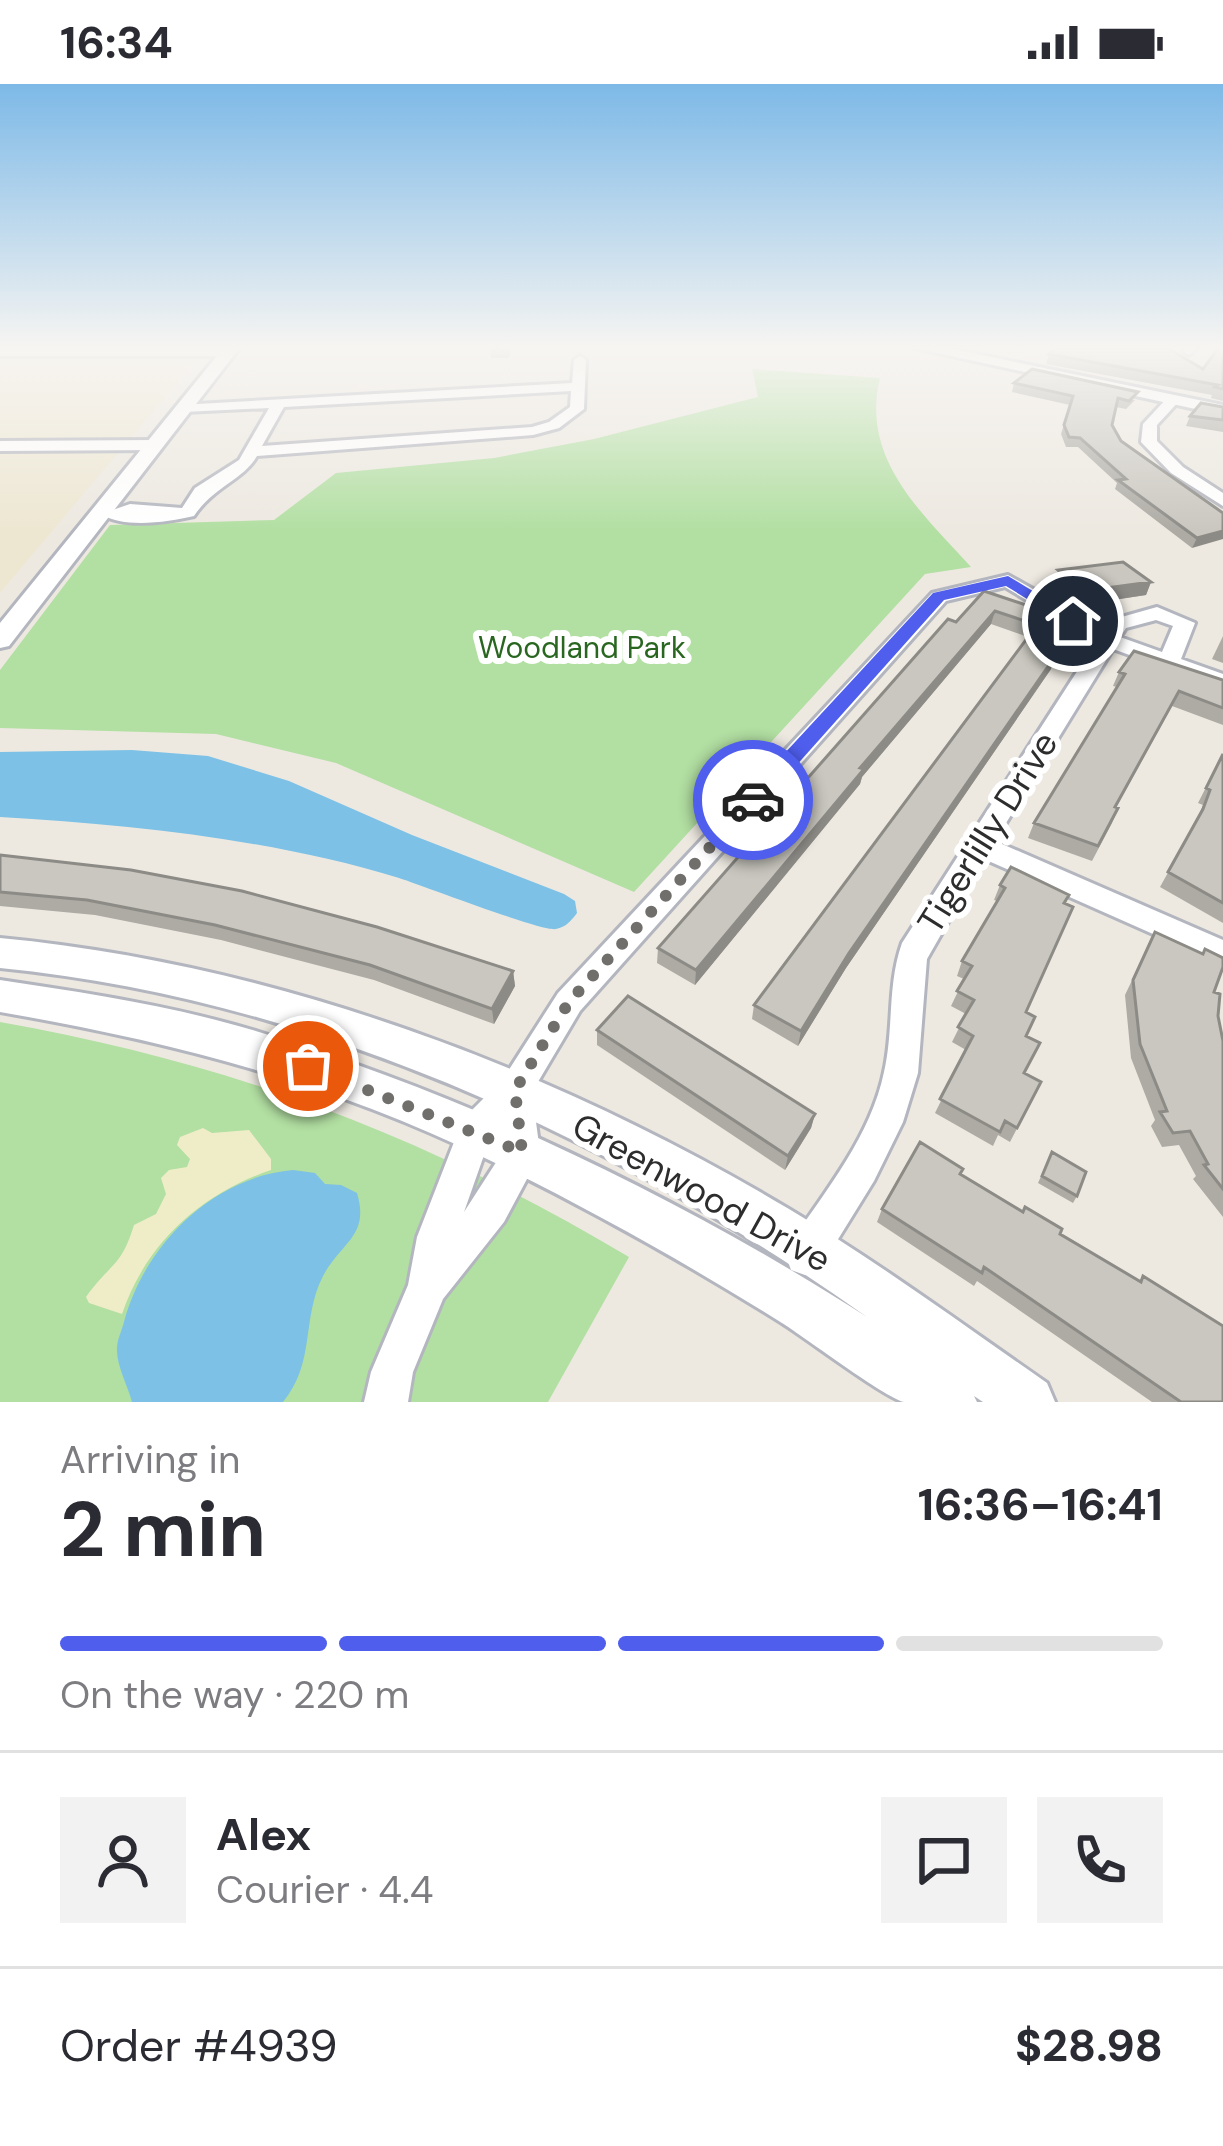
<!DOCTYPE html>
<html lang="en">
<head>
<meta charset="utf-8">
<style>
  :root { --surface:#fff; --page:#f2f2f3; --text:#2b2b33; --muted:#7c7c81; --line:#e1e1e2; --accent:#4f5eed }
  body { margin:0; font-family:"DM Sans",sans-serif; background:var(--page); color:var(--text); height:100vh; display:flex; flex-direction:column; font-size:45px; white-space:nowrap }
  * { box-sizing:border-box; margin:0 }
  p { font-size:39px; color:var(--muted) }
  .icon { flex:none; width:66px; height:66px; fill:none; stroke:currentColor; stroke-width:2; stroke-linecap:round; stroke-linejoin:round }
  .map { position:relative; height:1318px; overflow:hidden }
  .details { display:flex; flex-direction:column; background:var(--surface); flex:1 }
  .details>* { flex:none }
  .pin { position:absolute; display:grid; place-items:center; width:102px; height:102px; color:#fff; margin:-51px; border:6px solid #fff; border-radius:50%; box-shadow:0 3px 12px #0007 }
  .courier { position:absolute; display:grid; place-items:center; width:120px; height:120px; margin:-60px; border:9px solid #4f5eed; border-radius:50%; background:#fff; color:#222; box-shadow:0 3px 15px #0007 }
  .overview em { font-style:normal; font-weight:700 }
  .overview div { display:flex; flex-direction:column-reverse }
  .overview { display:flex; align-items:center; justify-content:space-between; height:204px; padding:0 60px }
  h1 { font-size:78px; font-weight:700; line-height:90px }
  .bar { display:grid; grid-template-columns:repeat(4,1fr); gap:18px 12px; align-content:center; height:144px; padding:0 60px }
  .bar i { height:15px; border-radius:9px; background:var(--line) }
  .bar .current { background:var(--accent) }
  .bar p { grid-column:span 4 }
  .line { display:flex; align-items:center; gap:30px; padding:0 60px; border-top:3px solid var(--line) }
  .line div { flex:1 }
  .round { display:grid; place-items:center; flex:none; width:126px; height:126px; border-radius:0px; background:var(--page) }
  .status { display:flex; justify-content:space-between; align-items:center; height:84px; padding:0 60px; background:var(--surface); direction:ltr }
  .status svg { height:33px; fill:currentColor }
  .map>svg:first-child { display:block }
</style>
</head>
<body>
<div class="status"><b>16:34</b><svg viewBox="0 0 49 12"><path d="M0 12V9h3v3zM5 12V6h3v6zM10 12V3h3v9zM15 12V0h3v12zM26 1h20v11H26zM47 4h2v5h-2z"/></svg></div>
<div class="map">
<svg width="1223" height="1318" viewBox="0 0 1223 1318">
  <rect width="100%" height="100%" fill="#ede9e1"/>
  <!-- education -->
  <path fill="#ede7d2" d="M 0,274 L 198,274 L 0,509 Z"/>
  <!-- green -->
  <path fill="#b2dfa2" d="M 752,285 L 880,294 C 860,375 922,429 971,483 L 925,490 L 634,808 L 336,679 L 216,650 L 0,644 L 0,586 L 110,441 L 274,436 L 336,389 L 494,374 L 594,355 L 758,313 Z
    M 0,938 C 235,980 424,1051 629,1173 L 548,1318 L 0,1318 Z"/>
  <!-- sand -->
  <path fill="#efedc8" d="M 203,1044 L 212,1049 L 249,1046 L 271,1075 L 271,1086 C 201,1110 146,1159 122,1230 L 89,1219 L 86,1213 C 110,1179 121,1184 134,1141 L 156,1130 L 166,1110 L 161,1094 L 169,1086 L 187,1083 L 190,1075 L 177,1061 L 180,1053 Z"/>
  <!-- water -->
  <path fill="#7dc1e6" d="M 132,666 L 208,672 L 289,697 L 412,751 L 564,810 L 575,817 L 577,829 C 571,837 566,843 556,845 C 542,848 424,802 399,794 C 271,755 133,741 0,733 L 0,668 Z
    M 293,1086 L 315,1089 L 325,1100 L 341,1101 L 357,1109 C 370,1152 341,1158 323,1192 C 301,1235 316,1278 283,1318 L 132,1318 C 128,1302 116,1281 117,1264 C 117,1256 122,1246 124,1238 C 144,1162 212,1093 293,1086 Z"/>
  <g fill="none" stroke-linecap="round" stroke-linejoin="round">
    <defs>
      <path id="minor" d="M 1186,262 L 1199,262 L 1189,271 L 1183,267 Z
        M 0,264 L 228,264 L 234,268 L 228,272 L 0,272 Z
        M 580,272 L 586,276 L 584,325 L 559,344 L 533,351 L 257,372 C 243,396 214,402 194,432 C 167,438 125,445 101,430 L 130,420 L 182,424 L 195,404 L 239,376 L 269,324 L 184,328 L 179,327 L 179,321 L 572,299 L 574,276 ZM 571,307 L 570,323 L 549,338 L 532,343 L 262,362 L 284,323 Z
        M 1169,312 L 1181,315 L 1157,341 L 1157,357 L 1183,383 L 1223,409 L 1223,422 L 1171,389 L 1141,358 L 1143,340 Z
        M 0,357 L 155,356 L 163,361 L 155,366 L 0,367 Z
        M 1008,491 L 1104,545 L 1111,536 L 1157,523 L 1195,539 L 1181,575 L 1223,590 L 1223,605 L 1113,565 L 995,757 L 1223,856 L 1223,881 L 984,775 L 927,875 L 918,989 L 903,1038 L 874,1097 L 819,1186 L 805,1191 L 791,1186 L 786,1172 L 791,1158 C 827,1105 871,1051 884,988 C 894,945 887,901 902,859 L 1096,558 L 1005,503 L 946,517 L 580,927 L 532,1008 L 540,1068 L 535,1080 L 504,1138 L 443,1215 L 413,1288 L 408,1318 L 364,1318 L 371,1288 L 408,1201 L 417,1153 L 463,1035 L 503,995 L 558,909 L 932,509 ZM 1156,536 L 1173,542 L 1162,568 L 1120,553 L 1126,544 ZM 502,1044 L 504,1066 L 464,1128 L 489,1057 Z"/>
      <path id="tertiary" d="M 225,262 L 241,262 L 9,562 L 0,564 L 0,539 Z
        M 906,262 L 938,262 L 1223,321 L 1223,331 Z
        M 0,854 C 276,880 553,984 789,1125 C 878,1178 962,1240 1047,1299 L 1055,1318 L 983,1318 L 974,1312 L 977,1318 C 955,1318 925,1318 904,1318 C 884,1313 806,1254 782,1239 C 686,1179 588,1124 487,1075 C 332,999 169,957 0,928 L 0,896 C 87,909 174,922 259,948 C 473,1014 678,1112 867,1233 C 613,1053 313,915 0,884 Z"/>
    </defs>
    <!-- minor casing -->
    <use href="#minor" stroke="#b4b6bf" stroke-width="6"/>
    <!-- tertiary casing -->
    <use href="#tertiary" stroke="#b4b6bf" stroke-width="6"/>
    <!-- minor -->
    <use href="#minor" fill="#fff" fill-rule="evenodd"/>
    <!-- tertiary -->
    <use href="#tertiary" fill="#fff" fill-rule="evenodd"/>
  </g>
  <!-- wall -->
  <path fill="#adaba4" d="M 490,262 L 511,262 L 509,274 L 491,274 Z
    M 1223,262 L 1223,317 L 1211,314 L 1212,311 L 1046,280 L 1049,270 L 1203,285 Z
    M 1014,299 L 1135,316 L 1126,325 L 1116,323 L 1112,341 L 1121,357 L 1223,429 L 1192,464 L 1115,405 L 1117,399 L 1078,363 L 1066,363 L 1061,350 L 1070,321 L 1012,308 Z
    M 1223,323 L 1223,348 L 1186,342 L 1190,332 Z
    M 1058,486 L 1151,498 L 1146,511 L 1080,521 L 1054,499 Z
    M 984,507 L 1071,536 L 1066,550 L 1051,570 L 1051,585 L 846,884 L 798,962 L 752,935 L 754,921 L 1028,553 L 991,540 L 862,693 L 860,700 L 695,901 L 657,879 L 658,864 Z
    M 1223,552 L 1223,579 L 1212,575 Z
    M 1119,588 L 1223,596 L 1223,641 L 1172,622 L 1116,723 L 1118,724 L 1112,739 L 1092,777 L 1028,754 L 1034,739 L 1117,603 L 1113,602 Z
    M 1223,670 L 1223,839 L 1160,803 L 1196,738 L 1203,721 L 1198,719 Z
    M 0,771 L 513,887 L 515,902 L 494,940 L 374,896 L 221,856 L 95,831 L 0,822 Z
    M 1000,801 L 1069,811 L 1026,928 L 1025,989 L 1041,998 L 1010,1058 L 998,1051 L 993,1062 L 935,1029 L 966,966 L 952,958 L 966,930 L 951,922 L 964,895 L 957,892 L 962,877 L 997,817 L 994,816 Z
    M 1155,848 L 1214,908 L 1223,957 L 1223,1133 L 1193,1095 L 1196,1092 L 1179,1061 L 1162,1063 L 1151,1042 L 1155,1036 L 1131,974 L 1125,911 Z
    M 597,946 L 815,1030 L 811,1044 L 785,1086 L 597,961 Z
    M 1052,1068 L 1077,1112 L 1073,1119 L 1038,1099 Z
    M 960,1090 L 1139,1197 L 1143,1192 L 1223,1318 L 1152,1318 L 977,1197 L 974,1202 L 877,1138 L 882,1125 Z"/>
  <!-- shaded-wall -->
  <path fill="#8d8b86" d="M 1223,447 L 1223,455 L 1192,464 L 1197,454 Z
    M 1151,498 L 1146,511 L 1080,521 L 1084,507 Z
    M 995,527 L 991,540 L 862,693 L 860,700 L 695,901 L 696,886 L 860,684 Z
    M 1071,536 L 1066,550 L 1042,582 L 1047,569 Z
    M 1056,571 L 1051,585 L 846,884 L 798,962 L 801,947 L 849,869 Z
    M 513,887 L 515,902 L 494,940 L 492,925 Z
    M 815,1030 L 811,1044 L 785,1086 L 788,1072 Z"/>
  <!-- building -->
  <path fill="#c9c7bf" stroke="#8d8b86" stroke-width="3" d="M 1058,262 L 1164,262 L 1203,285 L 1220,262 L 1223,262 L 1223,305 L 1215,303 L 1218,301 L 1049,270 Z
    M 1032,285 L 1138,308 L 1129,317 L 1118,314 L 1112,341 L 1121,357 L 1223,429 L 1223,447 L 1197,454 L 1118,396 L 1126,395 L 1080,354 L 1069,353 L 1064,341 L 1073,312 L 1014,299 Z
    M 1201,319 L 1223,323 L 1223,336 L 1190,332 Z
    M 1123,478 L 1151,498 L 1084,507 L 1058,486 Z
    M 984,507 L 1071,536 L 1047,569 L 1056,571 L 849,869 L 801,947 L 754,921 L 1037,541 L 995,527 L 860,684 L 864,685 L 696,886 L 658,864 L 948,535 L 956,538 Z
    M 1134,567 L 1223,596 L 1223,624 L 1179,607 L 1115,723 L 1118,724 L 1098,762 L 1034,739 L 1125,590 L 1119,588 Z
    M 1223,670 L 1223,819 L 1168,788 L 1203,725 L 1210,706 L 1206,704 Z
    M 0,771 L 131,786 L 242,807 L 377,843 L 513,887 L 492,925 L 370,881 L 215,841 L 87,816 L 0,808 Z
    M 1011,783 L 1069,811 L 1064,819 L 1073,823 L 1026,928 L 1035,933 L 1026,952 L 1040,959 L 1024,989 L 1041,998 L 1017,1044 L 1005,1037 L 1000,1048 L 940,1015 L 973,952 L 958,943 L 974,916 L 957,907 L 972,882 L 962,877 L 1005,804 L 1000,801 Z
    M 1155,848 L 1203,870 L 1205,865 L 1223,874 L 1223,883 L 1214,908 L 1220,910 L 1218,932 L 1223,957 L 1223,1105 L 1204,1081 L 1208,1080 L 1190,1047 L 1173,1049 L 1160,1028 L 1167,1027 L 1140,960 L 1133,896 Z
    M 628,912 L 815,1030 L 788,1072 L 597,946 Z
    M 920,1058 L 963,1085 L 960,1090 L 1023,1128 L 1025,1123 L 1062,1145 L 1060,1150 L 1141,1198 L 1143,1192 L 1223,1242 L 1223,1318 L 1181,1318 L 984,1183 L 982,1189 L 882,1125 Z
    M 1052,1068 L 1086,1088 L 1077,1112 L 1042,1092 Z"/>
  <!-- sky -->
  <linearGradient id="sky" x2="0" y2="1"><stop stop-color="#7db9e7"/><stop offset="0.59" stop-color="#f7f5f2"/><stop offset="1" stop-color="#f7f5f2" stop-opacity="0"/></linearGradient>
  <rect width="1223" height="447" fill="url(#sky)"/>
  <!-- route -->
  <path fill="#4f5eed" d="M 1008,492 L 1082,537 L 1068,540 L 1006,502 L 944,516 L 761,721 L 746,721 L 746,711 L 933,509 Z"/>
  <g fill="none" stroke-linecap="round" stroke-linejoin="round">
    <!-- done -->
    <path stroke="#706f6c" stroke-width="12" stroke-dasharray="0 21.6" d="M 308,982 L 522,1068 L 515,1006 L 569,918 L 753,716"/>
  </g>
  <g text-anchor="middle" stroke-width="12" stroke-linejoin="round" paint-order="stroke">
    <!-- park labels -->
    <g font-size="30" fill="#296721" stroke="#fff">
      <text x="582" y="574">Woodland Park</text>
    </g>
    <!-- near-street labels -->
    <g font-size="36" fill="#2d2d2d" stroke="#fff">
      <text transform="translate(987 748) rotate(-58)" y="13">Tigerlilly Drive</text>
      <text transform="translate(702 1108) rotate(29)" y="13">Greenwood Drive</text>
    </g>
  </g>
</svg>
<div class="pin" style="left:308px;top:982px;background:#ea580c"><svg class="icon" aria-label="bag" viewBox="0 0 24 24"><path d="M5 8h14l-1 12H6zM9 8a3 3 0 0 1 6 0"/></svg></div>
<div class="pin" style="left:1073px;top:537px;background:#1f2937"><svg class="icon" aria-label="home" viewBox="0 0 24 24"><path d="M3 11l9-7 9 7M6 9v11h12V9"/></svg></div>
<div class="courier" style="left:753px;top:716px"><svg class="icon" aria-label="car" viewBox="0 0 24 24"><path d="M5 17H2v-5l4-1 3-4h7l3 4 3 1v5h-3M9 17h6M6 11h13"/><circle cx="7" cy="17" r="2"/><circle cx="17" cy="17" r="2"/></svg></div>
</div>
<section class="details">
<div class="overview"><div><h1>2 min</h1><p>Arriving in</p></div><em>16:36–16:41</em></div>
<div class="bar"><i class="current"></i><i class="current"></i><i class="current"></i><i></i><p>On the way · 220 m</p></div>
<div class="line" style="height:216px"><a class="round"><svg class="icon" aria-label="person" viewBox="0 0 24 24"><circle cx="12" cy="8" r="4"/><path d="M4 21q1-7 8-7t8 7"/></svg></a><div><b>Alex</b><p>Courier · 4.4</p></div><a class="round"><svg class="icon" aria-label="chat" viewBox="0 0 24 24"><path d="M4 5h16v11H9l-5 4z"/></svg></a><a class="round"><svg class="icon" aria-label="phone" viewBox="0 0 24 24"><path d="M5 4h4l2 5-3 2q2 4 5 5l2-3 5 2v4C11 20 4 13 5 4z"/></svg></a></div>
<div class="line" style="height:156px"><div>Order #4939</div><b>$28.98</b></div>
</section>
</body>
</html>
